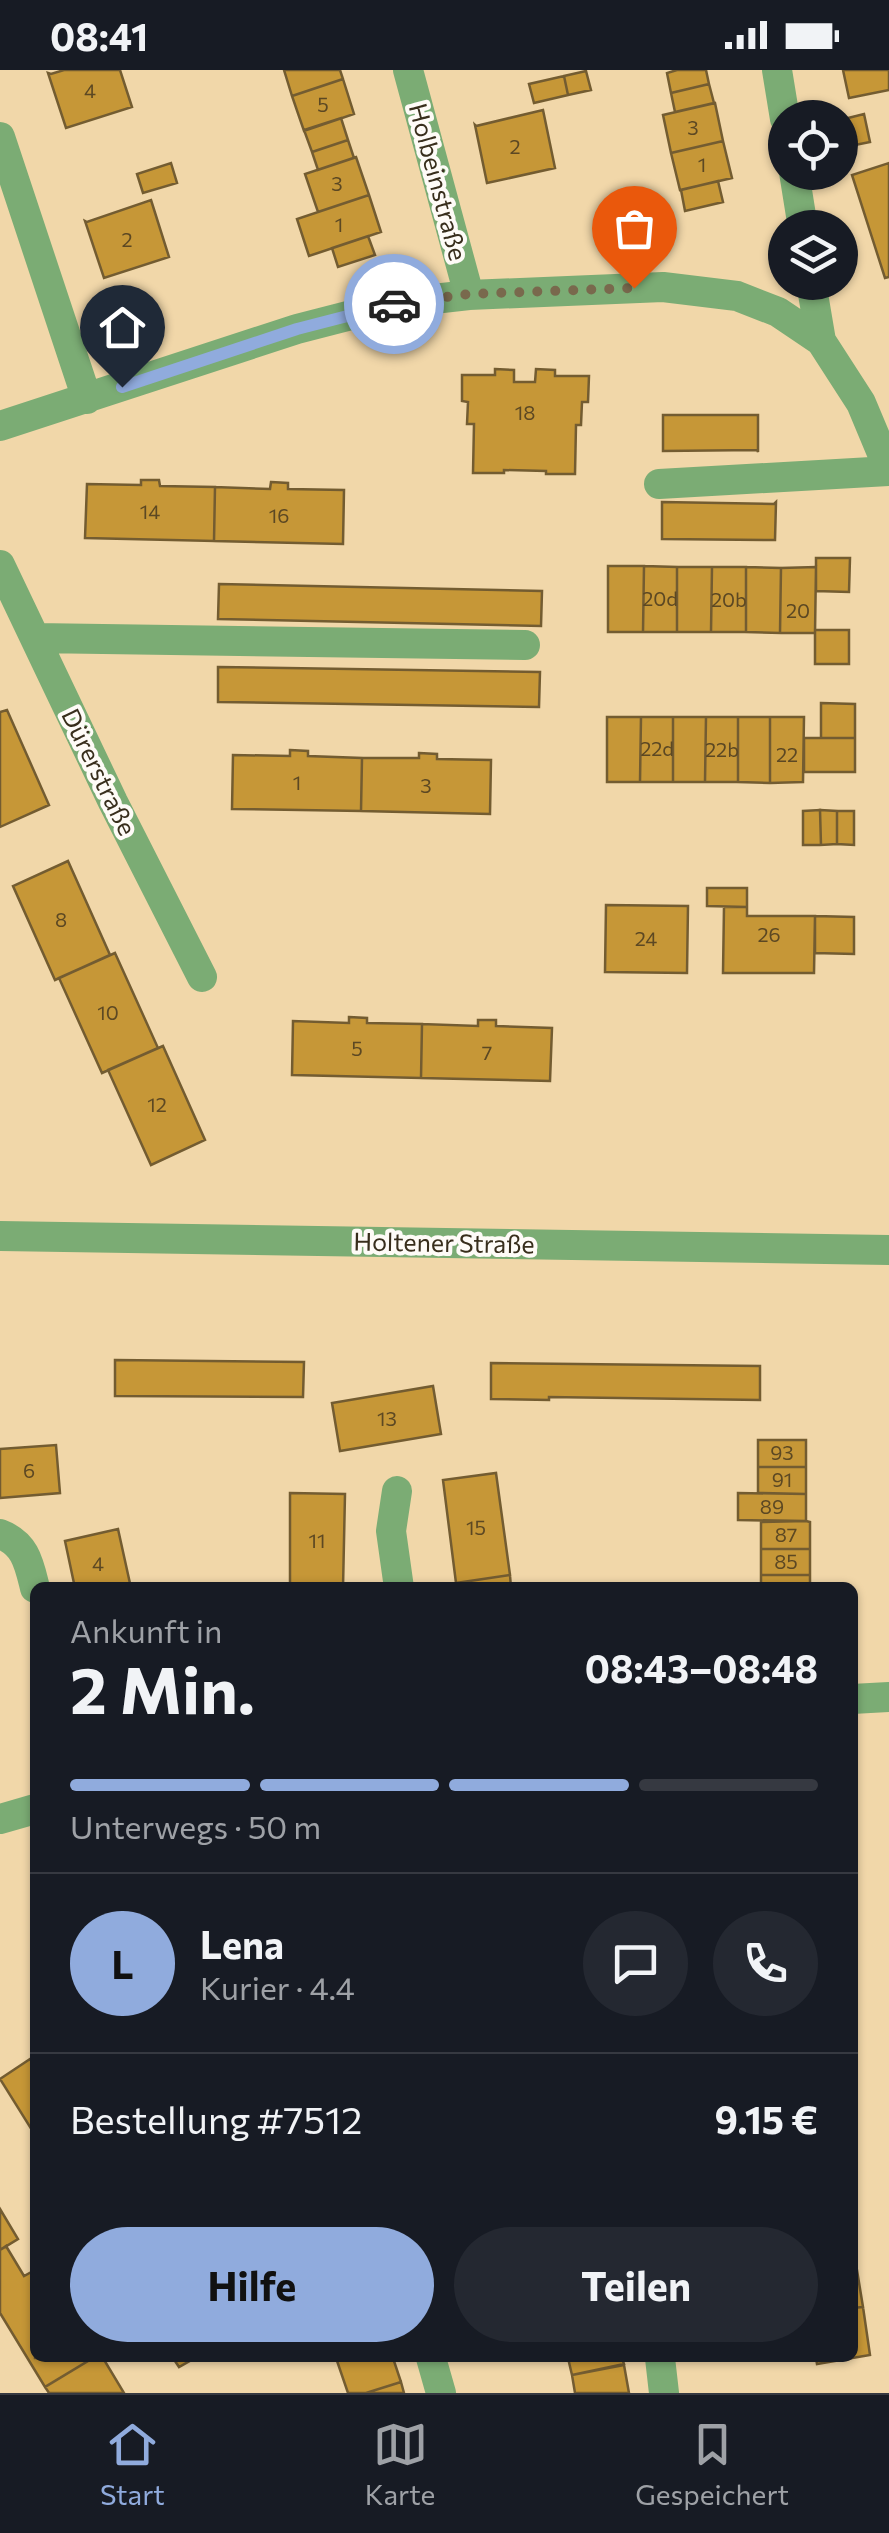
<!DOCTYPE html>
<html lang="de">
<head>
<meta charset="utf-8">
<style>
  :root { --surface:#171b24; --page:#242831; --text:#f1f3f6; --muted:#9ea1a6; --line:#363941; --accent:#90abdd }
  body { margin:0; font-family:Commissioner,sans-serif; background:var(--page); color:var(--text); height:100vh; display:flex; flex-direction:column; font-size:38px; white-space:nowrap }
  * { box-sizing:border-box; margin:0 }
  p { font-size:32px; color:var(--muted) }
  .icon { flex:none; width:55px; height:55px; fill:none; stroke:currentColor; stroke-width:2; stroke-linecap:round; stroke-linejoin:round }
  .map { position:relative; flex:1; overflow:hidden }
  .drawer { position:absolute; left:30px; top:1512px; width:828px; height:780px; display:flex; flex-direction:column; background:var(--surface); border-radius:15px; box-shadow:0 2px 8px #0004 }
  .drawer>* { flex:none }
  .tools { position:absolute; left:768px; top:30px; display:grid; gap:20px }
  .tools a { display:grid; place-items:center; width:90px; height:90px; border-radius:50%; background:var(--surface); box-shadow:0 2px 8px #0004; font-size:50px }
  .pin { position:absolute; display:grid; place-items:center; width:85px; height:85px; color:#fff; margin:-102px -42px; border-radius:50% 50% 50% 0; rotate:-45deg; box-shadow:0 0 10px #0007 }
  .pin .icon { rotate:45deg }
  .courier { position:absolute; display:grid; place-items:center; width:100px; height:100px; margin:-50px; border:8px solid #90abdd; border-radius:50%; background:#fff; color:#222; box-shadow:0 2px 12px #0007 }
  .overview em { font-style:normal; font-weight:700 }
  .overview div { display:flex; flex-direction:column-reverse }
  .overview { display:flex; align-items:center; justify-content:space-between; height:170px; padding:0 40px }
  h1 { font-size:65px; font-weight:700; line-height:75px }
  .bar { display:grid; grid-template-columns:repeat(4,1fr); gap:15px 10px; align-content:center; height:120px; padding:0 40px }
  .bar i { height:12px; border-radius:8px; background:var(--line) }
  .bar .on { background:var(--accent) }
  .bar p { grid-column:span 4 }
  .line { display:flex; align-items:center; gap:25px; padding:0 40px; border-top:2px solid var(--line) }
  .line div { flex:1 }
  .round { display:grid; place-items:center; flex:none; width:105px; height:105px; border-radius:52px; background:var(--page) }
  .action { display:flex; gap:20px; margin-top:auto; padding:20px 40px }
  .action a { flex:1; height:115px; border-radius:60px; background:var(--accent); color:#111; font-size:40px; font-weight:700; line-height:115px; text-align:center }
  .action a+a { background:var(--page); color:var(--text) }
  .status { display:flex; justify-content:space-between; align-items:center; height:70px; padding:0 50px; background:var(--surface); direction:ltr }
  .status svg { height:28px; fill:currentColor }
  .dock { display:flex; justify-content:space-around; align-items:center; height:140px; border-top:2px solid var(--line); background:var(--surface); font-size:28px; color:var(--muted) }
  .dock a { display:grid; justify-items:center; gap:5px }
  .dock .on { color:var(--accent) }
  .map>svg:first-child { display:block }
</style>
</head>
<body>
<div class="status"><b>08:41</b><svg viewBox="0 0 49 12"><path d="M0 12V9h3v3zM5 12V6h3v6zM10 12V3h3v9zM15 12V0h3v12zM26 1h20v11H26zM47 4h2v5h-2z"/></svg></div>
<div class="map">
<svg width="889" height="2323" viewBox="0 0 889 2323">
  <rect width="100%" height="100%" fill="#f1d7a9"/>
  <!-- building -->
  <path fill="#c69737" stroke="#735c31" stroke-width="2.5" d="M 64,0 L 120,0 L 132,37 L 66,58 L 48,3 L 51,4 Z
    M 284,0 L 340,0 L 343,9 L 292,26 Z
    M 677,0 L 706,0 L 709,14 L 671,23 L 667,3 Z
    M 843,0 L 889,0 L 889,20 L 849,28 Z
    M 586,1 L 591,20 L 568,25 L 564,6 Z
    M 564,6 L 568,25 L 534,33 L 529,14 Z
    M 343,9 L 354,44 L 304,61 L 292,26 Z
    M 709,14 L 714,33 L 675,42 L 671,23 Z
    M 715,33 L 723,71 L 671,83 L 663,45 Z
    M 543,40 L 555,98 L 487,113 L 475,55 L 476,56 Z
    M 864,44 L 870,72 L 840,78 L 840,50 Z
    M 341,48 L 348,70 L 312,82 L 304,60 Z
    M 348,70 L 354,88 L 318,100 L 312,82 Z
    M 723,71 L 732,108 L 680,120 L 671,83 Z
    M 356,87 L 369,125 L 318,142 L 305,104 Z
    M 171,93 L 177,113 L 143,123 L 137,104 Z
    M 889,93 L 889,207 L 885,208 L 852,105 Z
    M 718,111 L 723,132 L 685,141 L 681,120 Z
    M 369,125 L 381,162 L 309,186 L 297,149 Z
    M 151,130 L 169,187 L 104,208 L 85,151 L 87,152 Z
    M 368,166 L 375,185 L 338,197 L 332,178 Z
    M 495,299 L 514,300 L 514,312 L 535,312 L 536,299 L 555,300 L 555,306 L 589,306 L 588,332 L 582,332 L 581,355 L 576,355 L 575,404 L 546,404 L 546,401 L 504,400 L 504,403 L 473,403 L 474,354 L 467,354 L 468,332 L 462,331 L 462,305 L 495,305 Z
    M 663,345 L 758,345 L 758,382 L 757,380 L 663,381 Z
    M 141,410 L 159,410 L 160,416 L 215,417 L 214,471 L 85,468 L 87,414 L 141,415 Z
    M 271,412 L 288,413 L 288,419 L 344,420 L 343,474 L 214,471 L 215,417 L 270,419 Z
    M 662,432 L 774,434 L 776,432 L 775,470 L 662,469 Z
    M 816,488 L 850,488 L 849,522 L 816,521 Z
    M 608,496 L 644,496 L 643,562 L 608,562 Z
    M 644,496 L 677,497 L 677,562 L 643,562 Z
    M 677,497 L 712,497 L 711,562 L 677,562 Z
    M 712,497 L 746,497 L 746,562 L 711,562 Z
    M 746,497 L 781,498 L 780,563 L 746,562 Z
    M 816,497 L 815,563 L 780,563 L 781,498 Z
    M 219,514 L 542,521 L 541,556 L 218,549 Z
    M 815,560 L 849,560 L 849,594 L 815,594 Z
    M 218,597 L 540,602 L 539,637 L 218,632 Z
    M 821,633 L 855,634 L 855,668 L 821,668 Z
    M 7,640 L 49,735 L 0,757 L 0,642 Z
    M 607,647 L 641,647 L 640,712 L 607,712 Z
    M 641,647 L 673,647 L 673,712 L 640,712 Z
    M 673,647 L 706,647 L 705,712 L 673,712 Z
    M 706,647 L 738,647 L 738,712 L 705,712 Z
    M 738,647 L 770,647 L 770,713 L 738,712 Z
    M 770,647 L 804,647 L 803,712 L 770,713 Z
    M 804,668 L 855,668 L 855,702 L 804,702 Z
    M 290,680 L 308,681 L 308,686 L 362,688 L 361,741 L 232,739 L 233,685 L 290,686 Z
    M 419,683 L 437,684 L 437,689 L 491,690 L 490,744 L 361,741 L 362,688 L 419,688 Z
    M 820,740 L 821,775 L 803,775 L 803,741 Z
    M 820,740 L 837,741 L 837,774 L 821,775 Z
    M 837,741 L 854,741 L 854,775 L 837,774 Z
    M 68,791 L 110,885 L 55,910 L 13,816 Z
    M 707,818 L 747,818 L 747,837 L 707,836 Z
    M 606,835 L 688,836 L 687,903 L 605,902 Z
    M 724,837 L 747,837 L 747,846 L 815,846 L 814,903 L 723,903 Z
    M 815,846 L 854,847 L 854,884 L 815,883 Z
    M 115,883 L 158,978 L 102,1003 L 59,908 Z
    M 349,947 L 367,948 L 367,953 L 422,954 L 421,1008 L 292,1005 L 293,951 L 349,953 Z
    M 478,950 L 496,950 L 496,956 L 552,958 L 550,1011 L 421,1008 L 422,954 L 478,956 Z
    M 163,976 L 205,1070 L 151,1095 L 108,1000 Z
    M 115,1290 L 304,1292 L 303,1327 L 115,1326 Z
    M 491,1293 L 760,1296 L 760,1330 L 549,1327 L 549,1330 L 491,1329 Z
    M 433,1316 L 441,1364 L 340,1381 L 332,1333 Z
    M 758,1370 L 806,1370 L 806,1397 L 758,1397 Z
    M 56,1375 L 60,1423 L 0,1428 L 0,1379 Z
    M 758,1397 L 806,1397 L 806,1424 L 758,1423 Z
    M 496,1403 L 510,1505 L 456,1513 L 443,1410 Z
    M 290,1423 L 345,1424 L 343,1518 L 290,1518 Z
    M 738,1423 L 806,1424 L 806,1451 L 738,1450 Z
    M 806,1451 L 810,1452 L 810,1479 L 761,1479 L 761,1452 Z
    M 118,1459 L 131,1518 L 75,1518 L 65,1471 Z
    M 761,1479 L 810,1479 L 810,1505 L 761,1505 Z
    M 510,1505 L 511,1518 L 457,1518 L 456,1513 Z
    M 761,1505 L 810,1505 L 810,1518 L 761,1518 Z
    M 30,1989 L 35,1998 L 35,2065 L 0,2009 Z
    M 0,2139 L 18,2169 L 0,2180 Z
    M 6,2176 L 24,2206 L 35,2200 L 35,2288 L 93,2288 L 45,2317 L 0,2243 L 0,2180 Z
    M 855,2188 L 863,2237 L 852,2238 L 852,2189 Z
    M 863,2237 L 870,2285 L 817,2294 L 816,2288 L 852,2288 L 852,2238 Z
    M 93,2288 L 103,2288 L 124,2323 L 49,2323 L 45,2317 Z
    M 173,2288 L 195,2288 L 179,2297 Z
    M 336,2288 L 393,2288 L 401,2312 L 366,2323 L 348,2323 Z
    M 568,2288 L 622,2288 L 624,2294 L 572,2305 Z
    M 624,2295 L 629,2323 L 575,2323 L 572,2305 Z
    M 401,2312 L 404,2323 L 366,2323 Z"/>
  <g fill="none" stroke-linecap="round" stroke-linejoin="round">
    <!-- minor -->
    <path stroke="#7bac74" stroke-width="30" d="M 408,0 L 469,225
      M 777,0 L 785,49
      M 0,67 L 87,329
      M 794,102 L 803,158
      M 811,212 L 821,271
      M 0,356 L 297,259 L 398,233 L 469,225 L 663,217 L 737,226 L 778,242 L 821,271 L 861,333 L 889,400
      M 659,414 L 889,401
      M 0,495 L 113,732 L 202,907
      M 35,568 L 525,575
      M 0,1166 L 889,1180
      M 397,1421 L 391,1461 L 399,1518
      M 0,1464 C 26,1474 29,1494 35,1518
      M 852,1629 L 889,1627
      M 0,1749 L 35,1739
      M 431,2288 L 441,2323
      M 660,2288 L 664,2323"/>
  </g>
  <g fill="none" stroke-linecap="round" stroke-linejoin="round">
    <!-- done -->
    <path stroke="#79694d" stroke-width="10" stroke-dasharray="0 18" d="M 394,234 L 469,224 L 634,218"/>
    <!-- route -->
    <path stroke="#90abdd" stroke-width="12" d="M 122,317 L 297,259 L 394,234"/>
  </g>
  <g text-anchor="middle" stroke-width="8" stroke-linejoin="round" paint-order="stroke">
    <!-- number labels -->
    <g font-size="20" fill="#5c4823">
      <text x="90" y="28">4</text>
      <text x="323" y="42">5</text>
      <text x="693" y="65">3</text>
      <text x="515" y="84">2</text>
      <text x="702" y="102">1</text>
      <text x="337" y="121">3</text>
      <text x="339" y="162">1</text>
      <text x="127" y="177">2</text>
      <text x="525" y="350">18</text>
      <text x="150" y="449">14</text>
      <text x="279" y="453">16</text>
      <text x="660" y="536">20d</text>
      <text x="729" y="537">20b</text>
      <text x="798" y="548">20</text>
      <text x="657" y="686">22d</text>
      <text x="722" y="687">22b</text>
      <text x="787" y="692">22</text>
      <text x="297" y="720">1</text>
      <text x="426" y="723">3</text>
      <text x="61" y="857">8</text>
      <text x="769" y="872">26</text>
      <text x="646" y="876">24</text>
      <text x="108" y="950">10</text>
      <text x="357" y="986">5</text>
      <text x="487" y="990">7</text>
      <text x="157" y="1042">12</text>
      <text x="387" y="1356">13</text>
      <text x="782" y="1390">93</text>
      <text x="29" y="1408">6</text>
      <text x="782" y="1417">91</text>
      <text x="772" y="1444">89</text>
      <text x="476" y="1465">15</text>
      <text x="786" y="1472">87</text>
      <text x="317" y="1478">11</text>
      <text x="786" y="1499">85</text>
      <text x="98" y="1501">4</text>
    </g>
    <!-- street labels -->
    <g font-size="25" fill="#382e1c" stroke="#fefbf7">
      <text transform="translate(438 112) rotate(75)" y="9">Holbeinstraße</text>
      <text transform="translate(99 702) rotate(64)" y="9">Dürerstraße</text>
      <text transform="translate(444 1173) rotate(1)" y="9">Holtener Straße</text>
    </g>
  </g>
</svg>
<div class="tools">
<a><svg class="icon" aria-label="locate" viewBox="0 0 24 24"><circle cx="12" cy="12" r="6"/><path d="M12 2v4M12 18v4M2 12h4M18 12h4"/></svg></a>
<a><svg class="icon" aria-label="layers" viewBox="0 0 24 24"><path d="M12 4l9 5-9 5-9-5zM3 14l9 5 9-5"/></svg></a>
</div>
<div class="pin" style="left:634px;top:218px;background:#ea580c"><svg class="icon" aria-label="bag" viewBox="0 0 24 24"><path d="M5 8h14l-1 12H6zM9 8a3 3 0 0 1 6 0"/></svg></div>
<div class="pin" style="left:122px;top:317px;background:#1f2937"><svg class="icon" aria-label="home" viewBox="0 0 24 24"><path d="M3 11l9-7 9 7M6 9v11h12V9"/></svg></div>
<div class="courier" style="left:394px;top:234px"><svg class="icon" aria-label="car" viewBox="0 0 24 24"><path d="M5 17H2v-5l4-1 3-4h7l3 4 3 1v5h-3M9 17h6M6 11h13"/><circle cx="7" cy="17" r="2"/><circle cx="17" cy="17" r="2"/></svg></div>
<section class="drawer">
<div class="overview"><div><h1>2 Min.</h1><p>Ankunft in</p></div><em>08:43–08:48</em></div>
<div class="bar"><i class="on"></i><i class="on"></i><i class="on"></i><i></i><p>Unterwegs · 50 m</p></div>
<div class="line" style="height:180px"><b class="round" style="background:var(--accent);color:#111">L</b><div><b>Lena</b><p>Kurier · 4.4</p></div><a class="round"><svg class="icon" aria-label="chat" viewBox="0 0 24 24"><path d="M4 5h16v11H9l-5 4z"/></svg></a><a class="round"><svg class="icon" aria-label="phone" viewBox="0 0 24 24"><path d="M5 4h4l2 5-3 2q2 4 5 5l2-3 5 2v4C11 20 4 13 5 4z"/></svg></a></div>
<div class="line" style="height:130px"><div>Bestellung #7512</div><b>9.15 €</b></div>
<div class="action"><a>Hilfe</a><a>Teilen</a></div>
</section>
</div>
<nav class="dock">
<a class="on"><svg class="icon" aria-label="home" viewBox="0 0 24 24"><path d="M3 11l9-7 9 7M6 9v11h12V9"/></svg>Start</a>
<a><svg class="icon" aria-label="map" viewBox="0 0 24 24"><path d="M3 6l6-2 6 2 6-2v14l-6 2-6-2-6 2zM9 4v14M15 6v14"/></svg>Karte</a>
<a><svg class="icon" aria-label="saved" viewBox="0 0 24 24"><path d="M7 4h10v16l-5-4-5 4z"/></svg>Gespeichert</a>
</nav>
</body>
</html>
